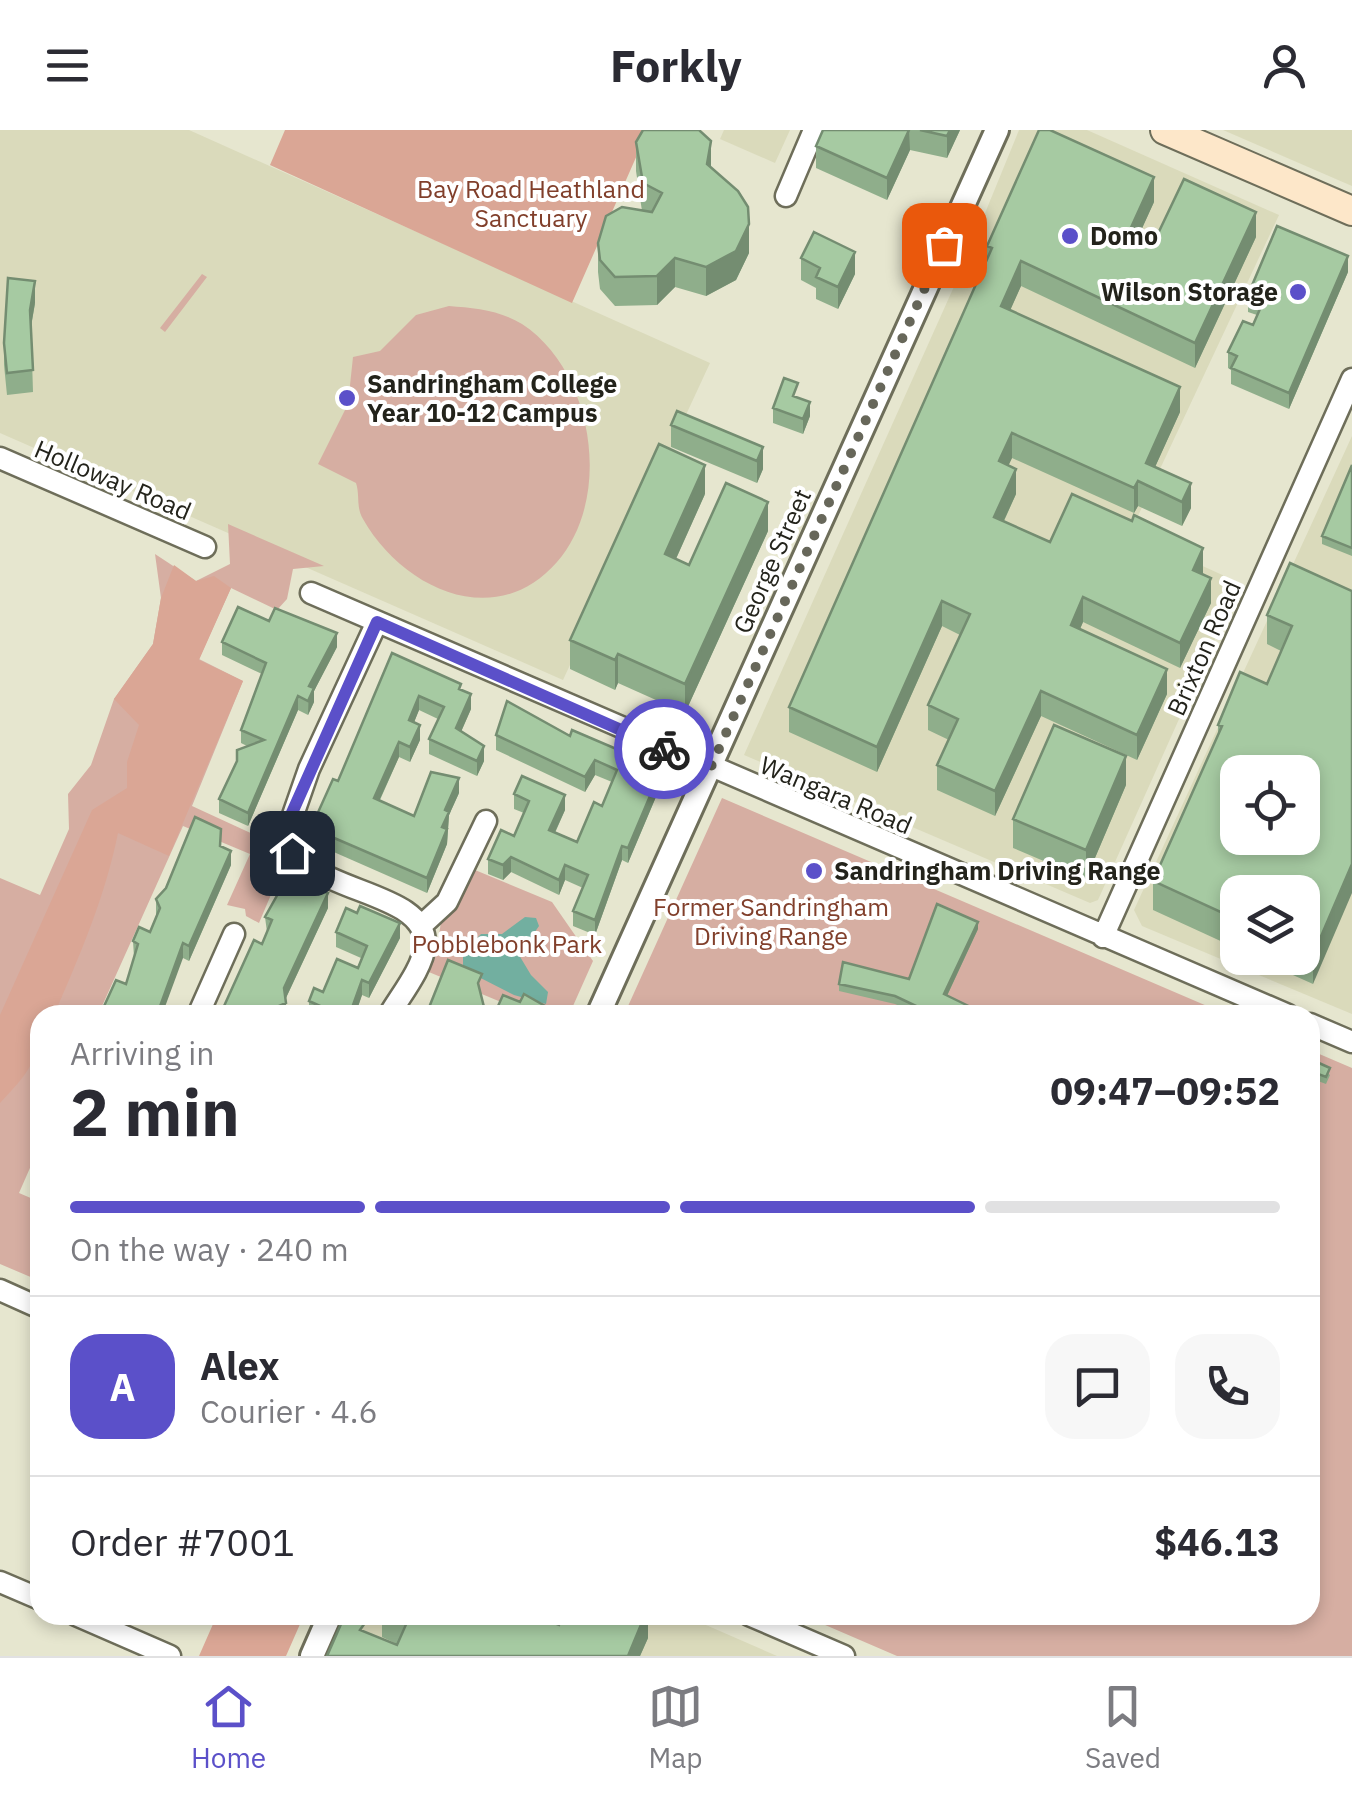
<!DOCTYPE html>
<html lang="en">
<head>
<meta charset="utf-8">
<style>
  :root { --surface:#fff; --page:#f7f7f7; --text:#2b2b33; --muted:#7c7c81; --line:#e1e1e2; --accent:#5b50c9 }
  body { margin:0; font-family:"IBM Plex Sans",sans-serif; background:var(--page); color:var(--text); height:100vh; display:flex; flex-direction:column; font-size:38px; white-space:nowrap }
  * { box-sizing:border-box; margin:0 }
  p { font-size:32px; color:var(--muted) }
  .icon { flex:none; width:55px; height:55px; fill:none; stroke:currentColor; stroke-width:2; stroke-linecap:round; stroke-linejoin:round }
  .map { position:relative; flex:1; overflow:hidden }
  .side { position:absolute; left:30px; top:875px; width:1290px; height:620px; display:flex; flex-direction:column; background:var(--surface); border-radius:30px; box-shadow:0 5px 15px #0003 }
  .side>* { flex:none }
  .fabs { position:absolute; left:1220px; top:625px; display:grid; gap:20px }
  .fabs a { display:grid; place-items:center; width:100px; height:100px; border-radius:20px; background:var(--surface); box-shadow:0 5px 15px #0003; font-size:50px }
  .pin { position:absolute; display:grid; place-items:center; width:85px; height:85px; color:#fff; margin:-42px; border-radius:20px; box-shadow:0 5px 15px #0006 }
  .courier { position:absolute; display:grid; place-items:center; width:100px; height:100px; margin:-50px; border:8px solid #5b50c9; border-radius:50%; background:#fff; color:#222; box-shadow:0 2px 12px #0007 }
  .overview em { font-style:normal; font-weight:700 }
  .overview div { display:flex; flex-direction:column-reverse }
  .overview { display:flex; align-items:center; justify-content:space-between; height:170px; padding:0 40px }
  h1 { font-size:65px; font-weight:700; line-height:75px }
  .bar { display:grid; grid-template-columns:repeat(4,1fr); gap:15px 10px; align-content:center; height:120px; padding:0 40px }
  .bar i { height:12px; border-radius:8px; background:var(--line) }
  .bar .on { background:var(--accent) }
  .bar p { grid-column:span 4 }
  .line { display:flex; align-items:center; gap:25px; padding:0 40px; border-top:2px solid var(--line) }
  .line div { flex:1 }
  .round { display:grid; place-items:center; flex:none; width:105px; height:105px; border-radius:30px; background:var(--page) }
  header { display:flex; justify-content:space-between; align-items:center; height:130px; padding:0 40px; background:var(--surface); font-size:45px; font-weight:700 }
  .dock { display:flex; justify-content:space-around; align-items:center; height:140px; border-top:2px solid var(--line); background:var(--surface); font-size:28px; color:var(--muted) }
  .dock a { display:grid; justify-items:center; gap:5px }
  .dock .on { color:var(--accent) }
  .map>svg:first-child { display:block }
</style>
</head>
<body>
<header><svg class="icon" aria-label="menu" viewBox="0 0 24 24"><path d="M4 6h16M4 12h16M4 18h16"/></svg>Forkly<svg class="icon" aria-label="person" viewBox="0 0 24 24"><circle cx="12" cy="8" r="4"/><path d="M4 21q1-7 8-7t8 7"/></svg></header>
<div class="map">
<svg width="1352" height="1526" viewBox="0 0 1352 1526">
  <rect width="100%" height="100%" fill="#e6e6cf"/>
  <!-- built -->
  <path fill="#dadabb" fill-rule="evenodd" d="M 0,0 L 189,0 L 710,233 L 563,550 L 0,303 Z
    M 724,0 L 790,0 L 775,33 L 720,9 Z
    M 1019,0 L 1087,0 L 1279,85 L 1130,403 L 1240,453 L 1098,770 L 1090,773 L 744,625 L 965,132 Z
    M 1223,0 L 1352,0 L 1352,56 Z
    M 1352,306 L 1352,884 L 1142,796 L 1134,780 ZM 1238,642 L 1302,642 L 1302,708 L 1238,708 ZM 1238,762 L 1302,762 L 1302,828 L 1238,828 Z
    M 356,1485 L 683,1485 L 777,1526 L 337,1526 Z"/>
  <!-- green -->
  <path fill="#d6aea2" d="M 202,144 L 207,147 L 165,202 L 160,198 Z
    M 449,176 C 474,178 499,180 522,194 C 593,240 614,367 557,432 C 495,503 402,458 363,389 C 356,378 360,365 356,353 L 318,334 L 348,274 L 353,227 L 380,221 L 416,185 Z
    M 228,394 L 324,436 L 293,439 L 287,469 L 277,480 L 231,458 L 199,529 L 243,551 L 192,676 L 257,706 L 281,741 L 259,793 L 246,786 L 245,779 L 227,775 L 250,724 L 183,696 L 98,885 L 40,885 L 40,1015 L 19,1063 L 40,1072 L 40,1151 L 0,1134 L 0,748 L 40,765 L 69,699 L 68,664 L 91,635 L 114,569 L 153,514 L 161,468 L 155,424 L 196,451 L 230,434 Z
    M 722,668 L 1228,885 L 624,885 Z
    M 475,740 L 552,772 L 593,831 L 569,885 L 532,885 L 424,840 L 437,818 L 441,792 Z
    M 1310,920 L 1352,938 L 1352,1526 L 897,1526 L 802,1485 L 1310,1485 Z"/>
  <!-- forest -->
  <path fill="#daa695" d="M 285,0 L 648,0 L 572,173 L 270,35 Z
    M 174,435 L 196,451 L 214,446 L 231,458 L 199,530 L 243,551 L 169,726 L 118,703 C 105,767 80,825 54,885 L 40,885 C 40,930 30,941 0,973 L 0,885 L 92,680 L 127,658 L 127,632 L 139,595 L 114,569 L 153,514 L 161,468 Z
    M 217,1485 L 304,1485 L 286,1526 L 199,1526 Z"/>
  <!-- water -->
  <path fill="#72afa0" d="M 525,787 L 536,788 L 539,796 L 519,825 L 531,845 L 548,862 L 546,874 L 514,865 L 463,839 L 463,823 L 481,804 L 502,804 Z"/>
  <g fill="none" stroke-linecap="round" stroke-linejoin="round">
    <defs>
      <path id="minor" d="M 786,66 L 814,0
        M 0,328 L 205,417
        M 311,463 L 1288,885
        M 377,492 L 309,639 L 286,705 C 298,765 428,757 425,815 C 423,838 400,866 389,885
        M 421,796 L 447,772 L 486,691
        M 1103,807 L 1352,249
        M 198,885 L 234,804
        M 1310,894 L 1352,912
        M 0,1160 L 40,1178
        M 0,1452 L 40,1469
        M 76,1485 L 170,1526
        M 749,1485 L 844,1526"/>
      <path id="tertiary" d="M 598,885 L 997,0
        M 312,1526 L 330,1485"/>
      <path id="secondary" d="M 1165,0 L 1352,81"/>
    </defs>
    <!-- minor casing -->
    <use href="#minor" stroke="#6e6e5a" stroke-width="25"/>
    <!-- tertiary casing -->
    <use href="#tertiary" stroke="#6e6e5a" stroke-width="28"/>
    <!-- secondary casing -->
    <use href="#secondary" stroke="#6e6e5a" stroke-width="32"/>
    <!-- minor -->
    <use href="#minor" stroke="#fff" stroke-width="20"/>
    <!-- tertiary -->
    <use href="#tertiary" stroke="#fff" stroke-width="22"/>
    <!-- secondary -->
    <use href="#secondary" stroke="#fde7c9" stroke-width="28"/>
  </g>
  <!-- wall -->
  <path fill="#8fae8b" d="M 823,0 L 960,0 L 947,28 L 910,20 L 887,70 L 816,38 L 816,16 Z
    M 636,12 L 711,38 L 749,123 L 736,150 L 706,166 L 675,157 L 657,175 L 615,176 L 600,159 L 598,142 L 598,113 L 642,81 L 636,41 Z
    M 1154,72 L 1138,107 L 1153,114 L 1256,107 L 1195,238 L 1021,156 L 1010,180 L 1180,282 L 1155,337 L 1191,378 L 1182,396 L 1138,376 L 1134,383 L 1012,328 L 1008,335 L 1016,364 L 1004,391 L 1050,412 L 1203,443 L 1211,473 L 1180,538 L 1083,492 L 1080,499 L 1167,564 L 1137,630 L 1041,586 L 995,686 L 937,660 L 937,635 L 949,610 L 928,600 L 928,575 L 960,505 L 942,496 L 877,642 L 789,602 L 789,577 L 987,130 L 987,116 Z
    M 801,128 L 855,144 L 838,179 L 816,169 L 816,158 L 801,150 Z
    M 1348,142 L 1289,279 L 1231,254 L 1231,240 L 1228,238 L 1228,222 L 1253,195 L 1257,185 L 1248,182 L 1248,165 Z
    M 35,173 L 31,197 L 33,262 L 7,265 L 4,235 L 4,213 Z
    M 798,267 L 810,286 L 803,304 L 773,293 L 773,278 Z
    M 671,295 L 763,317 L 763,339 L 757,353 L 671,317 Z
    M 1352,335 L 1352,426 L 1322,414 L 1322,406 Z
    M 705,364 L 676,429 L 689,435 L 768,401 L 685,583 L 618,553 L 615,560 L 570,539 L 570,510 Z
    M 1352,461 L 1313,854 L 1255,828 L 1302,828 L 1302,762 L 1238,762 L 1238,819 L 1153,780 L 1153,751 L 1218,604 L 1218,595 L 1267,554 L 1281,521 L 1267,514 L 1267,485 Z
    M 269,491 L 337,517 L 314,561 L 314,572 L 308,585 L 298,580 L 248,696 L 219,683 L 219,669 L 237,631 L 247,616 L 241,613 L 241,600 L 262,544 L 222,525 L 222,512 Z
    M 392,523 L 461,560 L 471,579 L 461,602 L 484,631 L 477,646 L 429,624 L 429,609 L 438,589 L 419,580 L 414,592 L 420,610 L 410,632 L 399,627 L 380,670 L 414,686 L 459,663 L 449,685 L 447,714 L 427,763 L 311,712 L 311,698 L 338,651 Z
    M 496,605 L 570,606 L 649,643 L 658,662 L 628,733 L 622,730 L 595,805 L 573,796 L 573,781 L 583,758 L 565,750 L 559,765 L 511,742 L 503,750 L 488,744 L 488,729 L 514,706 L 524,683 L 514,679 L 514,664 L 565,680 L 555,703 L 577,712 L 602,676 L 612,652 L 595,645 L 585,662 L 496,620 Z
    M 1126,655 L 1086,749 L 1013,718 L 1013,689 Z
    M 221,716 L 231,735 L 189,831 L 183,828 L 126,854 L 134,827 L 133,811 L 150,802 L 156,786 L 156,769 Z
    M 328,778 L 286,868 L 286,885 L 262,814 L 267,802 L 265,787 Z
    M 978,799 L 947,866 L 987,885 L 920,885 L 895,874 L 839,861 L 839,854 L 909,849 Z
    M 336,802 L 400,808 L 369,868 L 362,865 L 358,877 L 358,885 L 309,885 L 309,871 L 358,838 L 361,828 L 336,817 Z
    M 1310,929 L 1330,945 L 1326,954 L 1310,948 Z
    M 40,1036 L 40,1068 L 35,1065 L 35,1051 Z
    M 382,1485 L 536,1485 L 559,1495 L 648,1485 L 648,1508 L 640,1526 L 327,1526 L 367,1503 L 397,1515 L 397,1514 L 382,1507 Z"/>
  <!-- shaded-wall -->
  <path fill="#748d71" d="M 909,0 L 910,20 L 887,70 L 887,48 Z
    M 950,0 L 960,0 L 947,28 L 947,6 Z
    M 711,11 L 711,40 L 707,34 Z
    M 1154,47 L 1154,72 L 1129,127 L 1129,102 Z
    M 1256,82 L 1256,107 L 1195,238 L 1195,213 Z
    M 749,94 L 749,123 L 736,150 L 706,166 L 706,137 Z
    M 855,122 L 855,144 L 838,179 L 838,157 Z
    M 1348,126 L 1348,142 L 1289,279 L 1289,263 Z
    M 675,128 L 675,157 L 657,175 L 657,146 Z
    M 1021,131 L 1021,156 L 1001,201 L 1001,176 Z
    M 35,151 L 35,173 L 30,202 L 30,180 Z
    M 1180,257 L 1180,282 L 1146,357 L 1146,333 Z
    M 810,272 L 810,286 L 803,304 L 803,289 Z
    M 1012,303 L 1012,328 L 999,356 L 999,331 Z
    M 763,317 L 763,339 L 757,353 L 757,331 Z
    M 705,335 L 705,364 L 665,453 L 665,424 Z
    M 1016,339 L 1016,364 L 994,412 L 994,387 Z
    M 1138,351 L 1138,376 L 1134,383 L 1134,358 Z
    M 1191,353 L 1191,378 L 1182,396 L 1182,372 Z
    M 768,372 L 768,401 L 685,583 L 685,554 Z
    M 1203,418 L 1203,443 L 1193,465 L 1193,440 Z
    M 1211,448 L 1211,473 L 1180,538 L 1180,513 Z
    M 1083,467 L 1083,492 L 1071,520 L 1071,495 Z
    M 942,471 L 942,496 L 877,642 L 877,617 Z
    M 337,503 L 337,517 L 314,561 L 314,572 L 308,585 L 309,556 Z
    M 618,524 L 618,553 L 615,560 L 615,530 Z
    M 1167,539 L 1167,564 L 1137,630 L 1137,605 Z
    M 1041,561 L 1041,586 L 995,686 L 995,661 Z
    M 471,564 L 471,579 L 456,613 L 456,598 Z
    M 298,566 L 298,580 L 248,696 L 248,683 Z
    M 419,566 L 419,580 L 409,605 L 409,590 Z
    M 420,595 L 420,610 L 410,632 L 410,617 Z
    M 399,612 L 399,627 L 374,682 L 374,668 Z
    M 484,616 L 484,631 L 477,646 L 477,631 Z
    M 1126,626 L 1126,655 L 1086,749 L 1086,720 Z
    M 595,630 L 595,645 L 585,662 L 585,647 Z
    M 658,647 L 658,662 L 628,733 L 628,718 Z
    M 459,648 L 459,663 L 449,685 L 447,714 L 427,763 L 427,748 L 442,697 L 445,680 Z
    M 565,665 L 565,680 L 549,715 L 549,700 Z
    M 622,716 L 622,730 L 595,805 L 595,790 Z
    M 231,721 L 231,735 L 189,831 L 189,816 Z
    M 511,727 L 511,742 L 503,750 L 503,735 Z
    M 1352,734 L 1352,763 L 1313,854 L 1313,825 Z
    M 565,735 L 565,750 L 559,765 L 559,750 Z
    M 328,763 L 328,778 L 284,872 L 284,858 Z
    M 978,792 L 978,799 L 944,872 L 944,864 Z
    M 400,793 L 400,808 L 369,868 L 369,853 Z
    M 183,813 L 183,828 L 162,885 L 157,885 Z
    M 362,850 L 362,865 L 355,885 L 358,877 L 358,885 L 353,885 L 353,875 Z
    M 286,873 L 286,885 L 270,885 L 270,880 Z
    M 645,1485 L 648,1485 L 648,1508 L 640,1526 L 628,1526 Z"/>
  <!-- building -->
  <path fill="#a6caa2" stroke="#748d71" stroke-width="2.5" fill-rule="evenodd" d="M 643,0 L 699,0 L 711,11 L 707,34 L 738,61 L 748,77 L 749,94 L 736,121 L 706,137 L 675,128 L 657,146 L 615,147 L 600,130 L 598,113 L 606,86 L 622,77 L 652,82 L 662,63 L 643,53 L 636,12 Z
    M 823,0 L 909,0 L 887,48 L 816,16 Z
    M 920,0 L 950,0 L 947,6 Z
    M 1039,0 L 1050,0 L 1154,47 L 1129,102 L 1153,114 L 1184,49 L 1256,82 L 1195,213 L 1021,131 L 1001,176 L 1180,257 L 1146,333 L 1191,353 L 1182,372 L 1138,351 L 1134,358 L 1012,303 L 999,331 L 1016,339 L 994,387 L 1050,412 L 1072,364 L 1132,391 L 1134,385 L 1203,418 L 1193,440 L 1211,448 L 1180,513 L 1083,467 L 1071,495 L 1167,539 L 1137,605 L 1041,561 L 995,661 L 937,635 L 958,589 L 928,575 L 970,484 L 942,471 L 877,617 L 789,577 L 992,118 L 987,116 Z
    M 1277,96 L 1348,126 L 1289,263 L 1231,238 L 1237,226 L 1228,222 L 1243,191 L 1253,195 L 1263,172 L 1248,165 Z
    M 814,102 L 855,122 L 838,157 L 816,147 L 820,138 L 801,128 Z
    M 8,148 L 35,151 L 30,180 L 33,240 L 7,243 L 4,213 Z
    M 784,248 L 798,253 L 793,266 L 810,272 L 803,289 L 773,278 Z
    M 677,281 L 763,317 L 757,331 L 671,295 Z
    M 659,314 L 705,335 L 665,424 L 689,435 L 726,353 L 768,372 L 685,554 L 618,524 L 615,530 L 570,510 Z
    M 1352,335 L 1352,418 L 1322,406 Z
    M 1290,433 L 1352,461 L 1352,734 L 1313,825 L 1302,820 L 1302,762 L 1238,762 L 1238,790 L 1153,751 L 1222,596 L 1218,595 L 1240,542 L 1267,554 L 1292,496 L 1267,485 ZM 1238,642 L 1302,642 L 1302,708 L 1238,708 Z
    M 238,477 L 269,491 L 275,478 L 337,503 L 309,556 L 314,558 L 308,571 L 298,566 L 248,683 L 219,669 L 237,631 L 237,620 L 264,610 L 241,600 L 266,533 L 222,512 Z
    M 392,523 L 461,554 L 459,559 L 471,564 L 456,598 L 484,616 L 477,631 L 429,609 L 444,577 L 419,566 L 409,590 L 420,595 L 410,617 L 399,612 L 374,668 L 414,686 L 431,642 L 459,648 L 445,680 L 449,682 L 442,697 L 447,699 L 427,748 L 311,698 L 333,649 L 338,651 Z
    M 507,571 L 570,606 L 572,600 L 649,633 L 645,641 L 658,647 L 628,718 L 622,716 L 595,790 L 573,781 L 588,745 L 565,735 L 559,750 L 511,727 L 503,735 L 488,729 L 501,700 L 514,706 L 529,671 L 514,664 L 522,646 L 565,665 L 549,700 L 577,712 L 594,672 L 602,676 L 617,640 L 595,630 L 585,647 L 496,605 Z
    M 1054,595 L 1126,626 L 1086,720 L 1013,689 Z
    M 195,687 L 221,699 L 220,716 L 231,721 L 189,816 L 183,813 L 158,882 L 157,885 L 100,885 L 116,850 L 126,854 L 138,814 L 133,811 L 139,797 L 150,802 L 160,778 L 156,769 L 166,758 Z
    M 288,746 L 328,763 L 284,858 L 286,873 L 270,880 L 272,885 L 220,885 L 254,810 L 262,814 L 272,790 L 265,787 Z
    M 937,774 L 978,792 L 944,864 L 987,885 L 935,885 L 895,866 L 839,854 L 843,832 L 909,849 Z
    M 360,776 L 400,793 L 369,853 L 362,850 L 353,875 L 358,877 L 355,885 L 316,885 L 320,876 L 309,871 L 314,858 L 323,862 L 337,829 L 358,838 L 367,816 L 336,802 L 346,778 L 357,783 Z
    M 448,830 L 482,844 L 478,853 L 486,885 L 426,885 Z
    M 524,864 L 552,880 L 549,885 L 494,885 L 503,865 L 520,872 Z
    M 1310,929 L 1330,938 L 1326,947 L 1310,941 Z
    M 40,1036 L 40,1053 L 35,1051 Z
    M 345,1485 L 354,1485 L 367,1490 L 360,1500 L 397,1515 L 408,1490 L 397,1485 L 534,1485 L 559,1495 L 563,1485 L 645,1485 L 628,1526 L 327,1526 Z"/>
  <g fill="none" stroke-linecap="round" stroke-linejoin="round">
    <!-- done -->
    <path stroke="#67675a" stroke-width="10" stroke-dasharray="0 18" d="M 664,619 L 710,639 L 944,115"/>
    <!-- route -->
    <path stroke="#5b50c9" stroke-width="12" d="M 292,723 L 286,705 L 291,685 L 377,492 L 664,619"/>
  </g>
  <!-- markers -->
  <g fill="#5b50c9" stroke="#fff" stroke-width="4">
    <circle cx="1070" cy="106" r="10"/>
    <circle cx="1298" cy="162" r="10"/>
    <circle cx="347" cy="268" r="10"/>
    <circle cx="814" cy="741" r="10"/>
  </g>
  <g text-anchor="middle" stroke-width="8" stroke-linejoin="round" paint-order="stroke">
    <!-- park labels -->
    <g font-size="25" fill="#813f2b" stroke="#fff">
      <text x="531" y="68">Bay Road Heathland<tspan x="531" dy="29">Sanctuary</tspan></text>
      <text x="771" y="786">Former Sandringham<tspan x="771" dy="29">Driving Range</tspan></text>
      <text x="507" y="823">Pobblebonk Park</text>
    </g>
    <!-- poi labels -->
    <g font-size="25" font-weight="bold" fill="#23231b" stroke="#fff" text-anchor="start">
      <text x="1090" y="115">Domo</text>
      <text x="1278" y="171" text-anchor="end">Wilson Storage</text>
      <text x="367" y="263">Sandringham College<tspan x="367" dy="29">Year 10-12 Campus</tspan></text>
      <text x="834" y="750">Sandringham Driving Range</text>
    </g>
    <!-- street labels -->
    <g font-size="25" fill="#23231b" stroke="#fff">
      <text transform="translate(113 350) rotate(23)" y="9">Holloway Road</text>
      <text transform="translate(772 431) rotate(-66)" y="9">George Street</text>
      <text transform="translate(1204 518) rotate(-66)" y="9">Brixton Road</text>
      <text transform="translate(836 665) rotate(23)" y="9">Wangara Road</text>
    </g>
  </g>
</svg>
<div class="fabs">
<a><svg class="icon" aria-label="locate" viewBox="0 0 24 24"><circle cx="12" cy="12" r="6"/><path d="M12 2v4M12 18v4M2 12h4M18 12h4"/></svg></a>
<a><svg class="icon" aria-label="layers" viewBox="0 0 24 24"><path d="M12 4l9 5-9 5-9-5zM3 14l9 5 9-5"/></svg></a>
</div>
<div class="pin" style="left:944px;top:115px;background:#ea580c"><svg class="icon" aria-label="bag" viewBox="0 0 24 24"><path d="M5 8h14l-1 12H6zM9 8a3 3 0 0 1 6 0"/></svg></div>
<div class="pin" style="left:292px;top:723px;background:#1f2937"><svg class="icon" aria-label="home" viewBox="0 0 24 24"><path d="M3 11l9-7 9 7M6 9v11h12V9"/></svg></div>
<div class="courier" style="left:664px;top:619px"><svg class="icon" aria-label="bike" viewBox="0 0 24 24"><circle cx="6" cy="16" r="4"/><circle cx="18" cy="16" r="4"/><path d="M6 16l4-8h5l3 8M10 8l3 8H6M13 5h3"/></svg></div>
<section class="side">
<div class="overview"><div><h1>2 min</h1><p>Arriving in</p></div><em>09:47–09:52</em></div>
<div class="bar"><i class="on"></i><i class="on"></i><i class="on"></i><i></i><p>On the way · 240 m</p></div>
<div class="line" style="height:180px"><b class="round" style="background:var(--accent);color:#fff">A</b><div><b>Alex</b><p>Courier · 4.6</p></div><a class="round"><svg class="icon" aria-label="chat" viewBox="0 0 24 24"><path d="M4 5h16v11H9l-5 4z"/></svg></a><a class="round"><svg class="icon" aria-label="phone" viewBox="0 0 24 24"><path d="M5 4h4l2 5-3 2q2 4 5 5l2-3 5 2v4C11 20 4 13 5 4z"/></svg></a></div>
<div class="line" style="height:130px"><div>Order #7001</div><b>$46.13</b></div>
</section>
</div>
<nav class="dock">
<a class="on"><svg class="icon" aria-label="home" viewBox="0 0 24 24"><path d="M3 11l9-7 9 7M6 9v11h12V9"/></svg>Home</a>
<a><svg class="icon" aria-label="map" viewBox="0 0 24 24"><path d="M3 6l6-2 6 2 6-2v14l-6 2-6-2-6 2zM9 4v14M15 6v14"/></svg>Map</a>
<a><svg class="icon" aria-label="saved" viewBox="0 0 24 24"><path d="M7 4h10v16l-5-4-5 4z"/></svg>Saved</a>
</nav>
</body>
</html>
